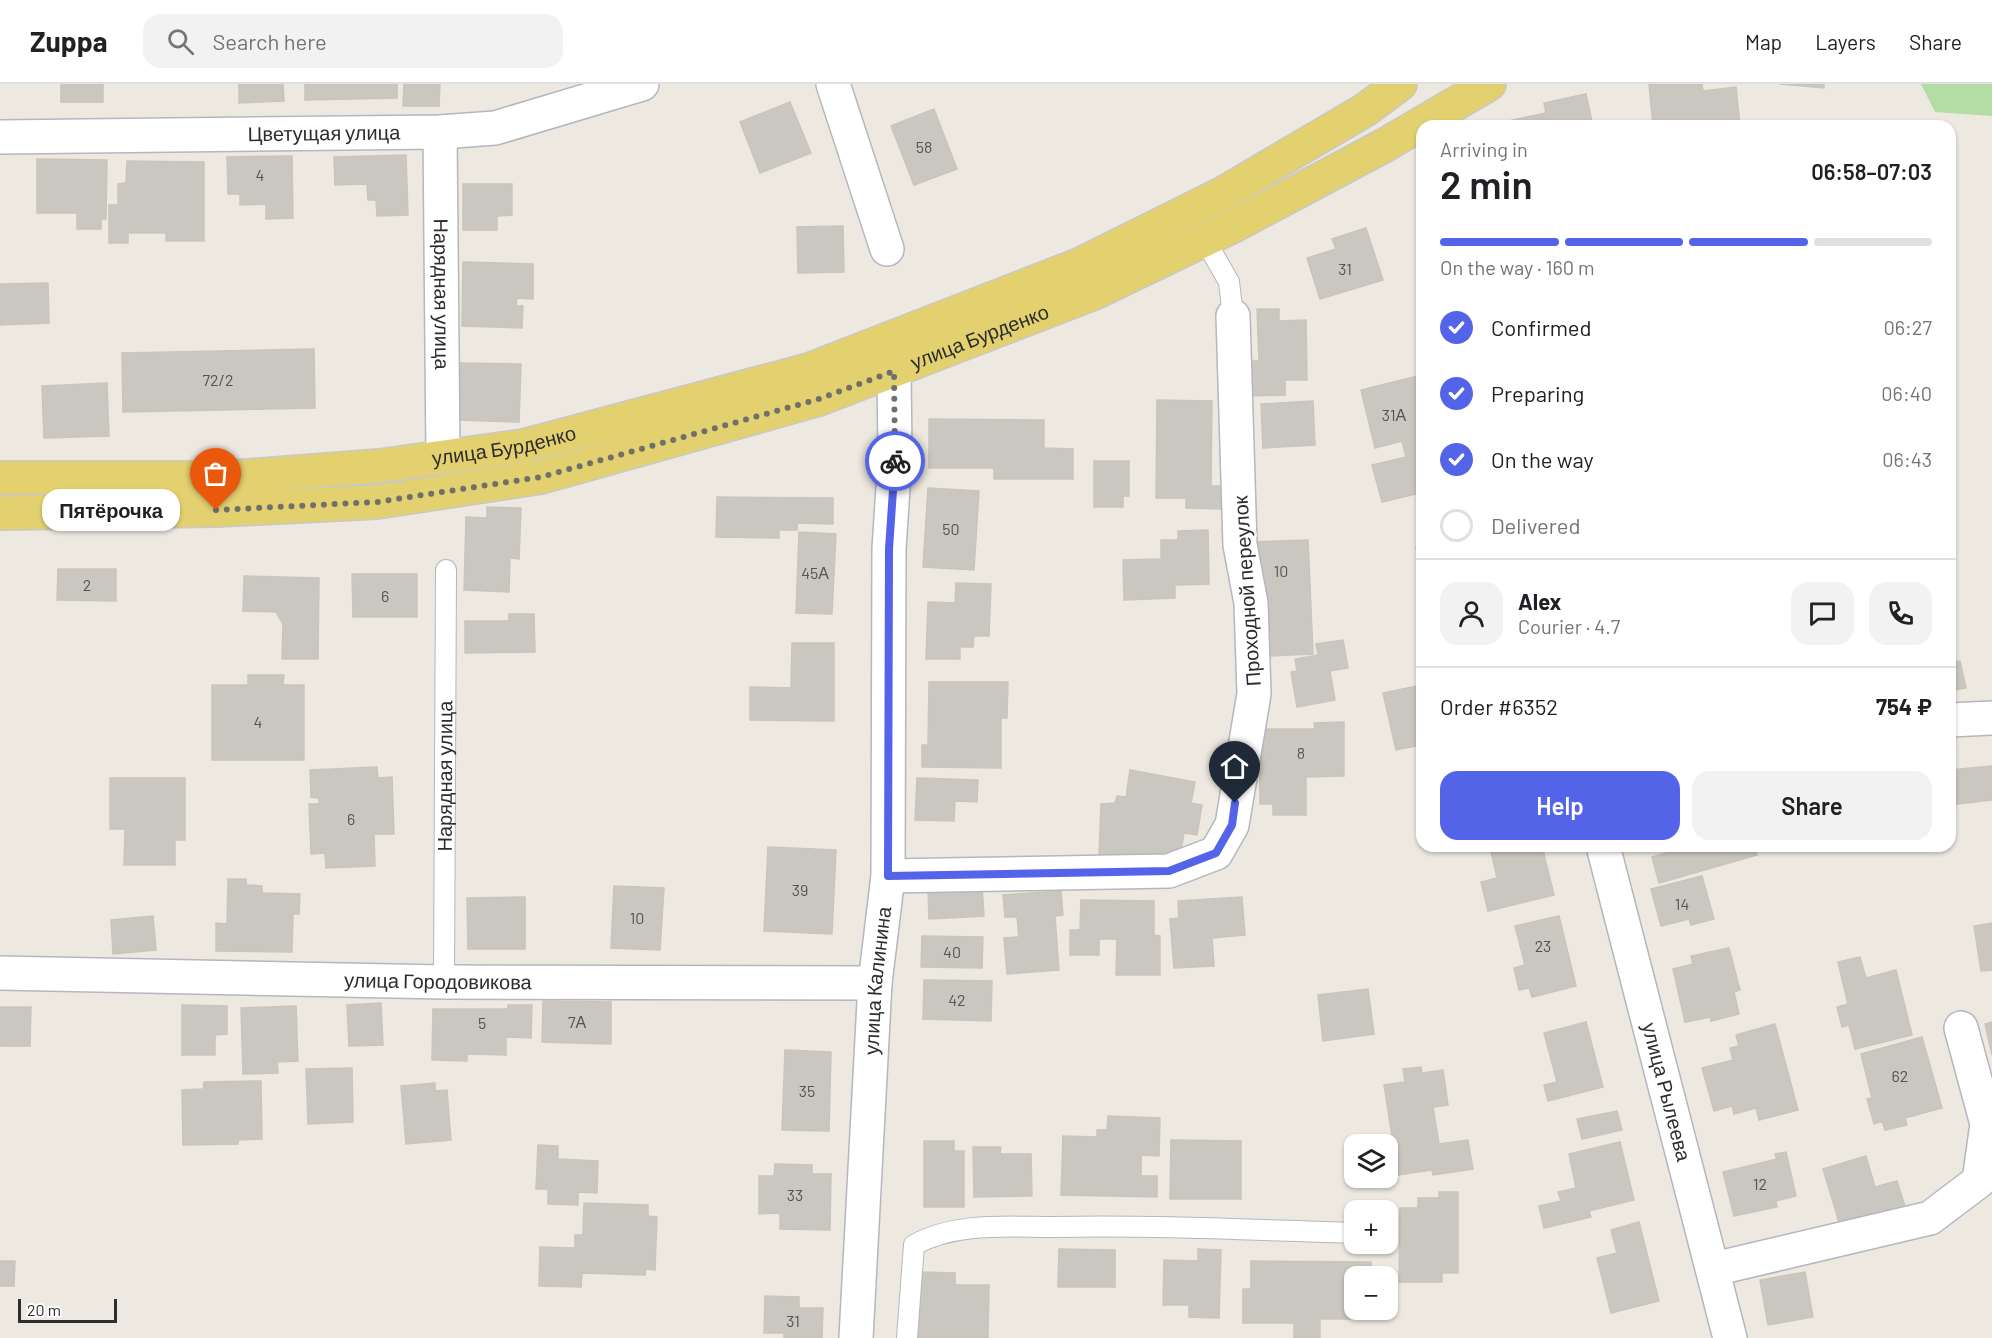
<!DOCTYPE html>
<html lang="en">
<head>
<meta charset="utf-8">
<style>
  :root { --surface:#fff; --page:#f2f2f2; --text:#202124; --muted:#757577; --line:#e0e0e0; --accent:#5464e8 }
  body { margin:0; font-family:Barlow,sans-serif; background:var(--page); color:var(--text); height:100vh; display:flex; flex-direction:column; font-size:22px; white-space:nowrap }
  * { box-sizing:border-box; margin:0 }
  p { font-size:20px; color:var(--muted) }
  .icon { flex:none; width:33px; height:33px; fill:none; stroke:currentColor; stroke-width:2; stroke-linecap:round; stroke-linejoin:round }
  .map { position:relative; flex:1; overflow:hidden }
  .side { position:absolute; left:1416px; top:36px; width:540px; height:732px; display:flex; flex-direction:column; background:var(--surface); border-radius:18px; box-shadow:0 2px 4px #0004 }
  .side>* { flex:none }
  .buttons { position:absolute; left:1344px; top:1050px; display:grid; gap:12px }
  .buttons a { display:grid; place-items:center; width:54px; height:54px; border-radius:12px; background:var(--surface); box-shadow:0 2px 4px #0004; font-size:30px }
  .scale { position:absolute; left:18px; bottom:15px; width:99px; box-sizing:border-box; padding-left:6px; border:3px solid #2d2d2d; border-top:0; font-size:16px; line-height:21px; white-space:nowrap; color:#2d2d2d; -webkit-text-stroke:4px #fff; paint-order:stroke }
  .pin { position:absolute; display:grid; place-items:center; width:51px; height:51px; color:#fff; margin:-62px -26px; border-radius:50% 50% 50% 0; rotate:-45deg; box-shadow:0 0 6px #0007 }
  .pin .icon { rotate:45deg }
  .courier { position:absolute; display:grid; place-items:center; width:60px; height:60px; margin:-30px; border:4px solid #5464e8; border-radius:50%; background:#fff; color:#222; box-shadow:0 2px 8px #0007 }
  .bubble { position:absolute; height:42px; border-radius:18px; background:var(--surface); box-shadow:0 2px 4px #0004; font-size:20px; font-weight:600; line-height:42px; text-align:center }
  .overview em { font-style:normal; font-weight:600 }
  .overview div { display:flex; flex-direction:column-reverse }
  .overview { display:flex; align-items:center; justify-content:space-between; height:102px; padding:0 24px }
  h1 { font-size:39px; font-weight:600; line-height:45px }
  .bar { display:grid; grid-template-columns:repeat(4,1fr); gap:9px 6px; align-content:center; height:72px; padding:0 24px }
  .bar i { height:8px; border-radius:4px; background:var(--line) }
  .bar .current { background:var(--accent) }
  .bar p { grid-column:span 4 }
  .line { display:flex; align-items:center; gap:15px; padding:0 24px; border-top:2px solid var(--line) }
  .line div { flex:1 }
  .round { display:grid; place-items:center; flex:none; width:63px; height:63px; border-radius:18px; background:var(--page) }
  ol { padding:0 24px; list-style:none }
  li { display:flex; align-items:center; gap:18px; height:66px }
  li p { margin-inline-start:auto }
  li .icon { padding:6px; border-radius:50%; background:var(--accent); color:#fff; stroke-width:4 }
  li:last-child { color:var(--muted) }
  li i { width:33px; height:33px; border:3px solid var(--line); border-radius:50% }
  .primary-button { display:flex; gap:12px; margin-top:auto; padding:12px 24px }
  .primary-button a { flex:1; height:69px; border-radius:18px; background:var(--accent); color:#fff; font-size:24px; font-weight:600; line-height:69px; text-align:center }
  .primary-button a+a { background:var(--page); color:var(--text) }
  header { display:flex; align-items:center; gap:36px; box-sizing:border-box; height:84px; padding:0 30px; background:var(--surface); border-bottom:2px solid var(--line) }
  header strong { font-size:28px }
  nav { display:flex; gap:33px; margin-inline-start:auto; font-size:21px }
  .search { width:420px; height:54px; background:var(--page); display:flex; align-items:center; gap:15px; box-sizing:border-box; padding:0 21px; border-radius:18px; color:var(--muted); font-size:22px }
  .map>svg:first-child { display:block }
</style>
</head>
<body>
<header>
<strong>Zuppa</strong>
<div class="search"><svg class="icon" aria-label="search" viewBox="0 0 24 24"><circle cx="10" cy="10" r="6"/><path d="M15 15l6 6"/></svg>Search here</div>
<nav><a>Map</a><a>Layers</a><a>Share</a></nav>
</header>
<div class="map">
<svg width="1992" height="1254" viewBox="0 0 1992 1254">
  <rect width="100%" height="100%" fill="#ede9e1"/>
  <!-- green -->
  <path fill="#b3dda4" d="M 1921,0 L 1992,0 L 1992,32 L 1935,28 Z"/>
  <!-- building -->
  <path fill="#c9c7bf" stroke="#c9c5bb" stroke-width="1.5" d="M 61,0 L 103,0 L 103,18 L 61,18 Z
    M 239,0 L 283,0 L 284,17 L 239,19 Z
    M 305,0 L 397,0 L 397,14 L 305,16 Z
    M 404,0 L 440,0 L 439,22 L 403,22 Z
    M 1649,0 L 1702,0 L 1703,7 L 1736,3 L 1740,42 L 1653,42 Z
    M 1780,0 L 1824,0 L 1824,4 Z
    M 1586,10 L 1593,42 L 1509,42 L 1508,37 L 1546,29 L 1544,19 Z
    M 790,18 L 811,69 L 760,89 L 740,38 Z
    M 934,25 L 957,85 L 914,101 L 891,42 Z
    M 406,71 L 408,131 L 377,132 L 376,116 L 368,116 L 367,100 L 335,101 L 334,73 Z
    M 292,72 L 293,134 L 266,135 L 266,120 L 240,121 L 240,110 L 228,110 L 227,73 Z
    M 37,75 L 107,76 L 106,135 L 101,135 L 101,145 L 77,145 L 77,129 L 37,129 Z
    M 127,77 L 204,78 L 204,157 L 166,157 L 166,149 L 128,149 L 128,159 L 109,159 L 109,121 L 118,121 L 118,100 L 126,99 Z
    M 463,100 L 512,100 L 512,131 L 497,132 L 497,146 L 463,146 Z
    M 843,142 L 844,188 L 798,189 L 797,143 Z
    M 1366,144 L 1383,196 L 1320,215 L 1307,174 L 1336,165 L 1332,155 Z
    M 463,178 L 533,180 L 533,215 L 517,214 L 516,222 L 523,222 L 522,244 L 462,242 Z
    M 48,199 L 49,239 L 0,241 L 0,200 Z
    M 1257,225 L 1279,225 L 1279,237 L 1306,236 L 1307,296 L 1285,296 L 1285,311 L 1250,312 L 1249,277 L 1259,277 Z
    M 314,265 L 315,324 L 123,328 L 122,269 Z
    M 458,279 L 521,280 L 519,338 L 457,336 Z
    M 1422,291 L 1422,412 L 1420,409 L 1382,418 L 1372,381 L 1406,373 L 1402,357 L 1375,364 L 1361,306 Z
    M 107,299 L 109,352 L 44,354 L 42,302 Z
    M 1157,316 L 1212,317 L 1211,402 L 1223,402 L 1222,425 L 1186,424 L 1186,414 L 1156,414 Z
    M 1313,317 L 1315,361 L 1263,364 L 1261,320 Z
    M 929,335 L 1044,336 L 1044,364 L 1073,365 L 1073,395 L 994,395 L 994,384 L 929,384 Z
    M 1094,377 L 1129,377 L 1129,412 L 1123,412 L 1123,423 L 1094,423 Z
    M 928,404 L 979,407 L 974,486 L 923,483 Z
    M 717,413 L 833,414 L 833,440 L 797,439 L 797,446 L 779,446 L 779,454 L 716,453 Z
    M 487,423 L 521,424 L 519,475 L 510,474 L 509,508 L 464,506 L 466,433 L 487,434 Z
    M 1208,446 L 1209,500 L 1175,501 L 1175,514 L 1124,516 L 1123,476 L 1161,475 L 1161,456 L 1178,456 L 1178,447 Z
    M 799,448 L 836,450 L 832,530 L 796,529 Z
    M 1308,456 L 1313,570 L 1270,572 L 1268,515 L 1254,515 L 1252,458 Z
    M 1422,462 L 1422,492 L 1416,464 Z
    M 58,485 L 116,485 L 116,517 L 57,516 Z
    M 352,490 L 417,490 L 417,533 L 353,533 Z
    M 244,492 L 319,494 L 318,575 L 282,575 L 283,540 L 276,528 L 243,527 Z
    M 956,499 L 991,500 L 989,552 L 974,552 L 973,563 L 960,563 L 960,575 L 926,575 L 928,518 L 955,519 Z
    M 509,530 L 534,530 L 535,568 L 465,569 L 465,537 L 509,537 Z
    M 1343,556 L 1348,584 L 1330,587 L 1335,616 L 1297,623 L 1291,588 L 1297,587 L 1295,575 L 1318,571 L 1316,560 Z
    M 792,559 L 834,559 L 834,637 L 750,636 L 750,603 L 791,604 Z
    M 1950,570 L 1952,578 L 1960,577 L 1966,604 L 1950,607 Z
    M 248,591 L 284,591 L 283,601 L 304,601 L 304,676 L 212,676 L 212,601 L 248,601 Z
    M 929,598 L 1008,598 L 1007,634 L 1001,634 L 1001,684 L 922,683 L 922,661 L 928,661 Z
    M 1422,601 L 1422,661 L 1396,666 L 1383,609 Z
    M 1344,638 L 1344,692 L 1306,693 L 1306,731 L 1273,731 L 1273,720 L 1260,720 L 1259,645 L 1315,645 L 1314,639 Z
    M 1992,682 L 1992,716 L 1950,721 L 1950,686 Z
    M 377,683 L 378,694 L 392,693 L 394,750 L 374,750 L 375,782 L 326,784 L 325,769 L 311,770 L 309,720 L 319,720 L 319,714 L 311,713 L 310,686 Z
    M 1130,686 L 1195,698 L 1191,719 L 1202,721 L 1197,751 L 1184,749 L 1180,772 L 1099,772 L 1101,720 L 1115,719 L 1117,712 L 1126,713 Z
    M 110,694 L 185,694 L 185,756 L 175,756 L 175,781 L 124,781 L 125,745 L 110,745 Z
    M 917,694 L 978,696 L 977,718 L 955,717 L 954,737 L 915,736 Z
    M 1542,762 L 1554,811 L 1488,827 L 1481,798 L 1497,794 L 1490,763 Z
    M 1671,762 L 1754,762 L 1757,771 L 1659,799 L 1652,773 L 1673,767 Z
    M 768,763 L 836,766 L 832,850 L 764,847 Z
    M 1702,792 L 1714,835 L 1691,841 L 1689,835 L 1661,842 L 1651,805 Z
    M 228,795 L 246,795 L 246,801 L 262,802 L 262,809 L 300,810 L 299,830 L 293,830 L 292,868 L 216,867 L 216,839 L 227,840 Z
    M 614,802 L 664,804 L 660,866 L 611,864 Z
    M 982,802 L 984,832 L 929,835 L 928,805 Z
    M 1061,807 L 1063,831 L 1055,832 L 1059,886 L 1007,890 L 1004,854 L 1019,853 L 1017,833 L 1005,833 L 1003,811 Z
    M 525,813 L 525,865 L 468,865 L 467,814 Z
    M 1242,813 L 1245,851 L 1212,854 L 1214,882 L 1174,884 L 1170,835 L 1179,834 L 1178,817 Z
    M 1081,816 L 1154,817 L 1154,851 L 1160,852 L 1160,891 L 1116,891 L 1117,855 L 1099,855 L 1099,871 L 1070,871 L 1070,846 L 1080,846 Z
    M 153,832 L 156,866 L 113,870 L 111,836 Z
    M 1559,832 L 1576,902 L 1532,913 L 1529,904 L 1519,906 L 1514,884 L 1525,881 L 1515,842 Z
    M 1992,839 L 1992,886 L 1981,887 L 1974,842 Z
    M 922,852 L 983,853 L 982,884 L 921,883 Z
    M 1729,864 L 1740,906 L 1734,908 L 1739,930 L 1711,937 L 1710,933 L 1685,938 L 1673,885 L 1693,880 L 1691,872 Z
    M 1860,873 L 1866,894 L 1896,886 L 1912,951 L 1855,965 L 1849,941 L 1842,943 L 1837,923 L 1848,920 L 1838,878 Z
    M 924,896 L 992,897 L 991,937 L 923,935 Z
    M 1368,905 L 1374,950 L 1323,957 L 1318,911 Z
    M 543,917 L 611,918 L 611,960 L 542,958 Z
    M 381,919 L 383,961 L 349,962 L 347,921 Z
    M 182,921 L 227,922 L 227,950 L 215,951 L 215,971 L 182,971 Z
    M 508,921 L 532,921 L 531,954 L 506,953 L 506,971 L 467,970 L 467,977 L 432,976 L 433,925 L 508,925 Z
    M 296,922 L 298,977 L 277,978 L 278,989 L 243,990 L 241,924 Z
    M 0,923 L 31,923 L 30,962 L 0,962 Z
    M 1586,938 L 1603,1003 L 1548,1017 L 1544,1001 L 1557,998 L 1544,949 Z
    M 1992,938 L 1992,971 L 1985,940 Z
    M 1775,940 L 1798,1026 L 1759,1036 L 1756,1024 L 1734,1030 L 1732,1022 L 1714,1027 L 1702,984 L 1733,976 L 1730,964 L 1739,962 L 1736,951 Z
    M 1922,953 L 1942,1024 L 1905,1034 L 1907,1041 L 1885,1046 L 1882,1037 L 1874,1040 L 1867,1015 L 1872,1014 L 1861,970 Z
    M 785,966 L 831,968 L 829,1047 L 782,1046 Z
    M 1421,983 L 1422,989 L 1443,986 L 1448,1021 L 1433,1023 L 1439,1060 L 1468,1056 L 1473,1085 L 1433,1091 L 1432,1086 L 1398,1091 L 1384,1001 L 1405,998 L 1403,985 Z
    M 352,984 L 353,1038 L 308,1040 L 306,985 Z
    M 261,997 L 262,1055 L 238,1056 L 238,1060 L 183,1061 L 182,1006 L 203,1005 L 204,998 Z
    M 435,999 L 435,1007 L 447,1006 L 451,1056 L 406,1060 L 401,1002 Z
    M 1617,1027 L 1622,1046 L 1582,1055 L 1577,1035 Z
    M 1108,1032 L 1160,1034 L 1159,1072 L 1141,1071 L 1141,1092 L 1157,1092 L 1157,1113 L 1061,1111 L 1063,1052 L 1097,1053 L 1097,1046 L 1107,1046 Z
    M 1171,1056 L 1241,1057 L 1241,1115 L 1170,1115 Z
    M 924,1057 L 954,1057 L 954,1067 L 964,1067 L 964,1123 L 924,1123 Z
    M 1620,1058 L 1634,1116 L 1589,1127 L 1591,1133 L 1544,1144 L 1539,1122 L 1561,1117 L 1558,1108 L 1576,1104 L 1569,1070 Z
    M 538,1061 L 558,1062 L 558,1075 L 598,1077 L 597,1109 L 578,1108 L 578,1121 L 548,1120 L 548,1105 L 536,1105 Z
    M 973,1063 L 1001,1063 L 1000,1070 L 1031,1070 L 1032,1112 L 974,1113 Z
    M 1786,1068 L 1796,1112 L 1776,1117 L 1777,1123 L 1734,1132 L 1723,1088 L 1777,1075 L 1775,1070 Z
    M 1866,1072 L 1875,1103 L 1897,1097 L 1907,1129 L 1842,1148 L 1823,1085 Z
    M 775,1080 L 812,1081 L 812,1090 L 831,1090 L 830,1146 L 780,1145 L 780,1129 L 759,1130 L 759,1092 L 774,1092 Z
    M 1439,1108 L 1458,1108 L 1458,1189 L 1442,1189 L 1442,1198 L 1399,1198 L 1400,1124 L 1418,1124 L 1418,1114 L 1439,1114 Z
    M 584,1119 L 648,1121 L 648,1132 L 657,1133 L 655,1186 L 646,1185 L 645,1191 L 582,1189 L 581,1203 L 539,1202 L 540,1163 L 575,1164 L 575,1151 L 583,1151 Z
    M 1639,1138 L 1659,1217 L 1611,1229 L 1597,1174 L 1617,1169 L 1611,1146 Z
    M 1059,1165 L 1115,1166 L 1115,1203 L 1058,1203 Z
    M 1198,1165 L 1221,1166 L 1219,1234 L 1189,1233 L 1189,1221 L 1163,1221 L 1164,1176 L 1198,1177 Z
    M 0,1177 L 15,1177 L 14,1202 L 0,1202 Z
    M 1251,1177 L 1371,1178 L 1371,1192 L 1354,1192 L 1354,1226 L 1371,1226 L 1371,1235 L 1320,1235 L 1320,1254 L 1294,1254 L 1294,1239 L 1243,1239 L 1243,1205 L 1251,1205 Z
    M 919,1188 L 955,1189 L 955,1201 L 989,1201 L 988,1254 L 918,1254 Z
    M 1805,1188 L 1813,1233 L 1768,1241 L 1760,1196 Z
    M 765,1212 L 799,1213 L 799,1224 L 823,1224 L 822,1254 L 784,1254 L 784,1249 L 764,1249 Z"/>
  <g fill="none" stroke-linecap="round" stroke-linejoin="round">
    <defs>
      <g id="service">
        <path d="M 1205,156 L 1229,198 L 1233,232"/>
        <path id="s1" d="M 444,898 L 446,486"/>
        <path d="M 907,1254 L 914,1161 C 955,1138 1007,1143 1053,1143 C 1154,1141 1254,1146 1354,1149"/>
      </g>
      <g id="minor">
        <path d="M 833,0 L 887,165"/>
        <path id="s2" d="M 440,48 L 443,373"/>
        <path id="s3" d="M 0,53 L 440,48 L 495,44 L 642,0"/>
        <path d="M 1950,636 L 1992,634"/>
        <path id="s4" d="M 1603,762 L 1730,1254"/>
        <path d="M 888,792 L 1169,787 L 1216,769 L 1232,741 L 1254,610 L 1251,519 L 1240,461 L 1233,232"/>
        <path id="s5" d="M 0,889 L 444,898 L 875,899"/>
        <path d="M 1714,1185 L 1930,1134 L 1979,1097 L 1987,1040 L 1961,944"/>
        <path id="s6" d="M 856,1254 L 875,899 L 888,792 L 889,465 L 895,373 L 894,287"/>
      </g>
      <g id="primary">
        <path id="s7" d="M 0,394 L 221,394 L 379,382 L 524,362 L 809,286 L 1079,181 L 1224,109 L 1365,26 L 1400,0"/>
        <path id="s8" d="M 0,429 L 216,426 L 377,418 L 541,393 L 819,315 L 1094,209 L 1233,142 L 1385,61 L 1489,0"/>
      </g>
    </defs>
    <!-- service casing -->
    <use href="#service" stroke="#b5b6bf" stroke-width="22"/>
    <!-- minor casing -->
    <use href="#minor" stroke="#b5b6bf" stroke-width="36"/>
    <!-- primary casing -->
    <use href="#primary" stroke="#c8c8c8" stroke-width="36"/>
    <!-- service -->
    <use href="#service" stroke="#fff" stroke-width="20"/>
    <!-- minor -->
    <use href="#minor" stroke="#fff" stroke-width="33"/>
    <!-- primary -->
    <use href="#primary" stroke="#e3d170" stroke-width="33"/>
  </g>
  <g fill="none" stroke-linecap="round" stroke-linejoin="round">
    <!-- done -->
    <path stroke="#706f6c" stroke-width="6" stroke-dasharray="0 10.8" d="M 216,426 L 377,418 L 541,393 L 819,315 L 894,287 L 895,377"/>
    <!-- route -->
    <path stroke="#5464e8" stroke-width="8" d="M 895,377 L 889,465 L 888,792 L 1169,787 L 1216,769 L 1232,741 L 1235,719"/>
  </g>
  <g text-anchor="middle" stroke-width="5" stroke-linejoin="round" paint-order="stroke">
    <!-- number labels -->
    <g font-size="16" fill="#545452">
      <text x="924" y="69">58</text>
      <text x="260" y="97">4</text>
      <text x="1345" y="191">31</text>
      <text x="218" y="302">72/2</text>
      <text x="1394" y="337">31А</text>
      <text x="951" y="451">50</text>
      <text x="1281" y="493">10</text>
      <text x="815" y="495">45А</text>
      <text x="87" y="507">2</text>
      <text x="385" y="518">6</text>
      <text x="258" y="644">4</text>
      <text x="1301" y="675">8</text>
      <text x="351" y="741">6</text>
      <text x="800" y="812">39</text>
      <text x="1682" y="826">14</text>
      <text x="637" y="840">10</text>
      <text x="1543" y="868">23</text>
      <text x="952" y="874">40</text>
      <text x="957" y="922">42</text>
      <text x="577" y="944">7А</text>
      <text x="482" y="945">5</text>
      <text x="1900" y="998">62</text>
      <text x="807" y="1013">35</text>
      <text x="1760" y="1106">12</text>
      <text x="795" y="1117">33</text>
      <text x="793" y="1243">31</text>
    </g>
    <!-- street labels -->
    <g font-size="20" fill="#2d2d2d" stroke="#fff">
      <text dy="7" stroke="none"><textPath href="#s3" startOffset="324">Цветущая улица</textPath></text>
      <text dy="7" stroke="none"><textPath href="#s2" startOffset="162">Нарядная улица</textPath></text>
      <text dy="7" stroke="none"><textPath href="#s8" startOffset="1004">улица Бурденко</textPath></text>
      <text dy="7" stroke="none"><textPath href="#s7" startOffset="506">улица Бурденко</textPath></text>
      <text transform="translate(1247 507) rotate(-94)" y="7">Проходной переулок</text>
      <text dy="7" stroke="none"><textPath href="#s1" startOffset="206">Нарядная улица</textPath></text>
      <text dy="7" stroke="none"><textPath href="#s6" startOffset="358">улица Калинина</textPath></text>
      <text dy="7" stroke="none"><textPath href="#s5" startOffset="438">улица Городовикова</textPath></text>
      <text dy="7" stroke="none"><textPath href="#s4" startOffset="254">улица Рылеева</textPath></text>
    </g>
  </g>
</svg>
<div class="buttons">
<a><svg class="icon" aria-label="layers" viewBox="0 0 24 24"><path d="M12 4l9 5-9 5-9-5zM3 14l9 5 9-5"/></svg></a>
<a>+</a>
<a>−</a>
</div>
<div class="scale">20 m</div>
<div class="pin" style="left:216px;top:426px;background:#ea580c"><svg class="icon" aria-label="bag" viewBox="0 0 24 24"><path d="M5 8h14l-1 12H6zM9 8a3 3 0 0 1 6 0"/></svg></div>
<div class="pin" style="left:1235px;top:719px;background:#1f2937"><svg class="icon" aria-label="home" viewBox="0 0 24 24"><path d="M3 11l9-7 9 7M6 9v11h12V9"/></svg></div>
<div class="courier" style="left:895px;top:377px"><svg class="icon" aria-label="bike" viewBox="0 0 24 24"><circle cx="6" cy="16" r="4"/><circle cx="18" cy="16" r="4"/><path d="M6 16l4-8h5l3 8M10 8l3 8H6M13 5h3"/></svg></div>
<div class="bubble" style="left:42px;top:405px;width:138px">Пятёрочка</div>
<section class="side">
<div class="overview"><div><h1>2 min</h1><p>Arriving in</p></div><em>06:58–07:03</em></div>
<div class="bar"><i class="current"></i><i class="current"></i><i class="current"></i><i></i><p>On the way · 160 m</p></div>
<ol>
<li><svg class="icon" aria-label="check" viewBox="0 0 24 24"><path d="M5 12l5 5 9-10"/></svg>Confirmed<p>06:27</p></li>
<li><svg class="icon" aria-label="check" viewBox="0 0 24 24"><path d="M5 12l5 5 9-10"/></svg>Preparing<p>06:40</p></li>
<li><svg class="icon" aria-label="check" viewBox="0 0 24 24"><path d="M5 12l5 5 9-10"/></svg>On the way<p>06:43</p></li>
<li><i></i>Delivered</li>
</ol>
<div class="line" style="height:108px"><a class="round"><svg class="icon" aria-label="person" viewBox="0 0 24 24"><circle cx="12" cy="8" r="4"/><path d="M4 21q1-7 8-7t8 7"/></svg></a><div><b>Alex</b><p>Courier · 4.7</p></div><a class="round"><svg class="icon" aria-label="chat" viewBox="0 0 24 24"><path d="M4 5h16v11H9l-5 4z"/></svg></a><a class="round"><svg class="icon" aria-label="phone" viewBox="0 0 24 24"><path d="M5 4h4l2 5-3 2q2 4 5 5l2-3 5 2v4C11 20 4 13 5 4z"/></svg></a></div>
<div class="line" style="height:78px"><div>Order #6352</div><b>754 ₽</b></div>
<div class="primary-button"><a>Help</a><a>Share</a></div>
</section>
</div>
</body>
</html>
